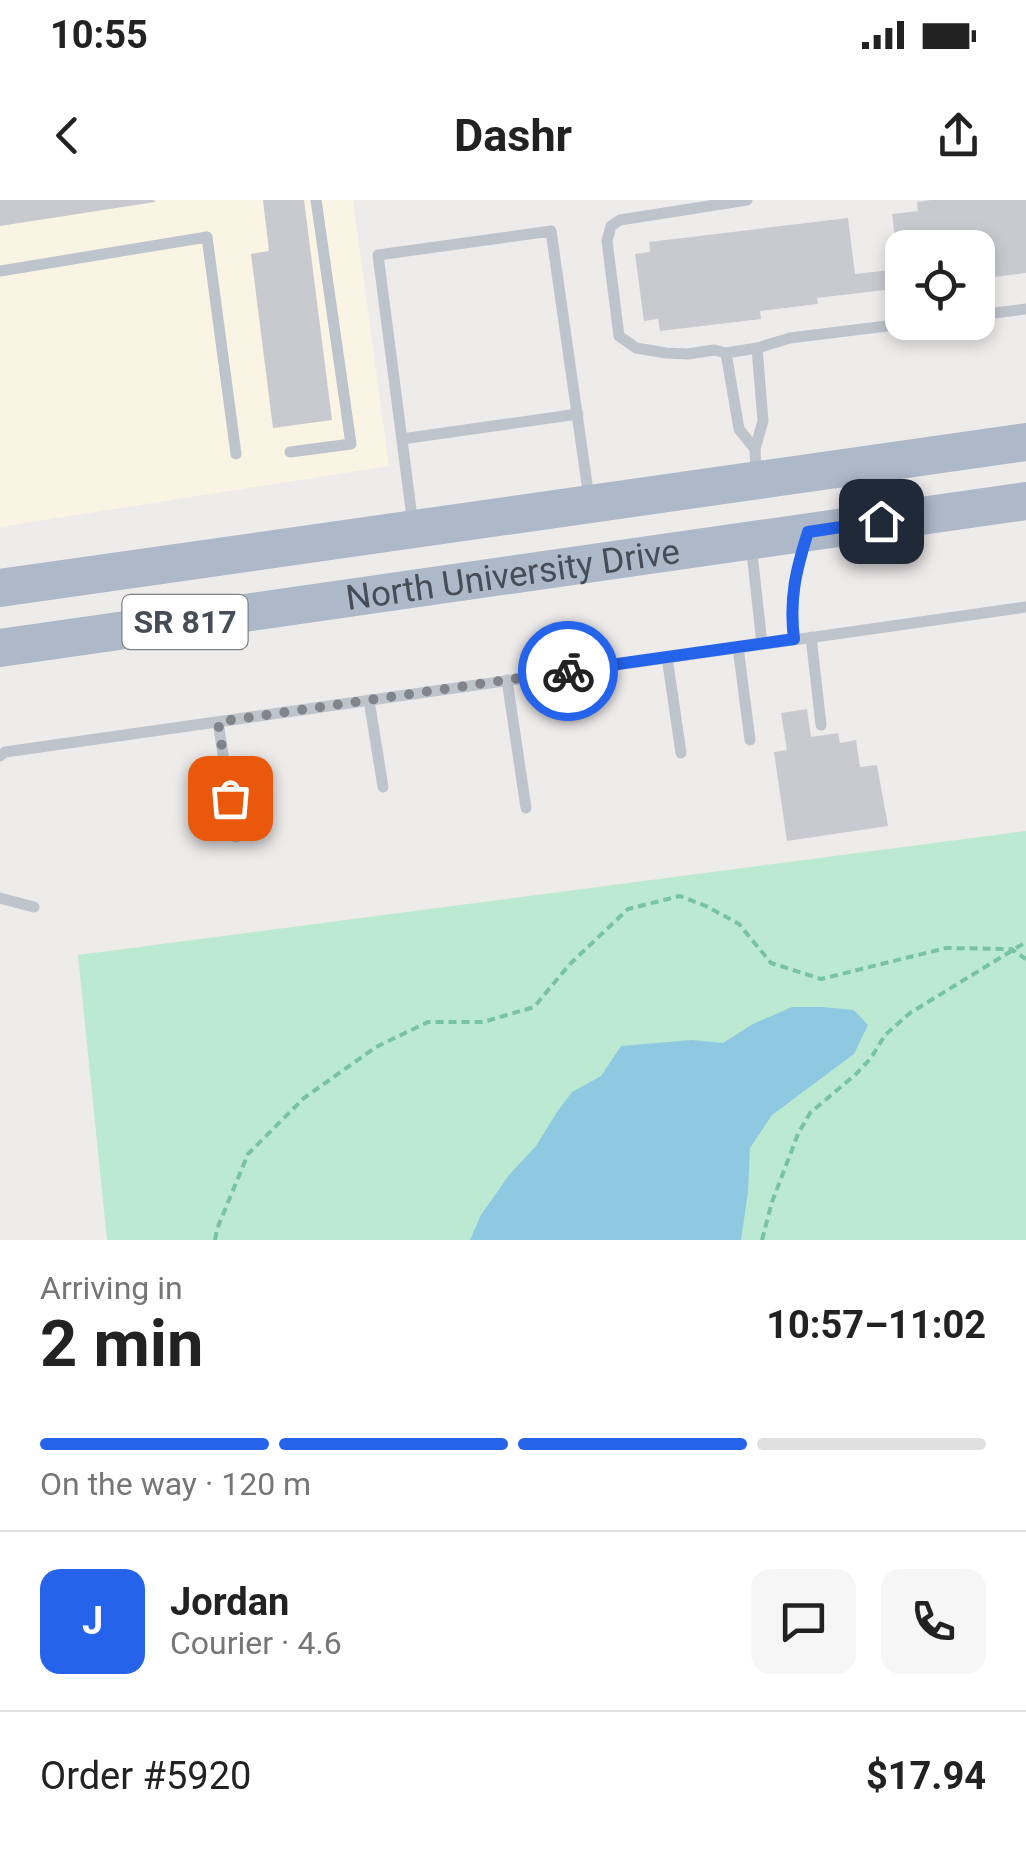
<!DOCTYPE html>
<html lang="en">
<head>
<meta charset="utf-8">
<style>
  :root { --surface:#fff; --page:#f6f6f6; --text:#222; --muted:#767676; --line:#e0e0e0; --accent:#2563eb }
  body { margin:0; font-family:Roboto,sans-serif; background:var(--page); color:var(--text); height:100vh; display:flex; flex-direction:column; font-size:38px; white-space:nowrap }
  * { box-sizing:border-box; margin:0 }
  p { font-size:32px; color:var(--muted) }
  .icon { flex:none; width:55px; height:55px; fill:none; stroke:currentColor; stroke-width:2; stroke-linecap:round; stroke-linejoin:round }
  .map { position:relative; height:1040px; overflow:hidden }
  .details { display:flex; flex-direction:column; background:var(--surface); flex:1 }
  .details>* { flex:none }
  .tools { position:absolute; left:885px; top:30px; display:grid; gap:20px }
  .tools a { display:grid; place-items:center; width:110px; height:110px; border-radius:20px; background:var(--surface); box-shadow:0 5px 15px #0003; font-size:50px }
  .pin { position:absolute; display:grid; place-items:center; width:85px; height:85px; color:#fff; margin:-42px; border-radius:20px; box-shadow:0 5px 15px #0006 }
  .courier { position:absolute; display:grid; place-items:center; width:100px; height:100px; margin:-50px; border:8px solid #2563eb; border-radius:50%; background:#fff; color:#222; box-shadow:0 2px 12px #0007 }
  .head em { font-style:normal; font-weight:700 }
  .head div { display:flex; flex-direction:column-reverse }
  .head { display:flex; align-items:center; justify-content:space-between; height:170px; padding:0 40px }
  h1 { font-size:65px; font-weight:700; line-height:75px }
  .bar { display:grid; grid-template-columns:repeat(4,1fr); gap:15px 10px; align-content:center; height:120px; padding:0 40px }
  .bar i { height:12px; border-radius:8px; background:var(--line) }
  .bar .active { background:var(--accent) }
  .bar p { grid-column:span 4 }
  .line { display:flex; align-items:center; gap:25px; padding:0 40px; border-top:2px solid var(--line) }
  .line div { flex:1 }
  .round { display:grid; place-items:center; flex:none; width:105px; height:105px; border-radius:20px; background:var(--page) }
  .status { display:flex; justify-content:space-between; align-items:center; height:70px; padding:0 50px; background:var(--surface); direction:ltr }
  .status svg { height:28px; fill:currentColor }
  header { display:flex; justify-content:space-between; align-items:center; height:130px; padding:0 40px; background:var(--surface); font-size:45px; font-weight:700 }
  .map>svg:first-child { display:block }
</style>
</head>
<body>
<div class="status"><b>10:55</b><svg viewBox="0 0 49 12"><path d="M0 12V9h3v3zM5 12V6h3v6zM10 12V3h3v9zM15 12V0h3v12zM26 1h20v11H26zM47 4h2v5h-2z"/></svg></div>
<header><svg class="icon" aria-label="back" viewBox="0 0 24 24"><path d="M15 5l-7 7 7 7"/></svg>Dashr<svg class="icon" aria-label="share" viewBox="0 0 24 24"><path d="M12 15V3M7 8l5-5 5 5M5 13v7h14v-7"/></svg></header>
<div class="map">
<svg width="1026" height="1040" viewBox="0 0 1026 1040">
  <rect width="100%" height="100%" fill="#eeebeb"/>
  <!-- commercial -->
  <path fill="#f9f4e4" d="M 0,0 L 353,0 L 389,266 L 0,327 Z"/>
  <!-- green -->
  <path fill="#bce9d1" d="M 1026,631 L 1026,1040 L 107,1040 L 78,755 Z"/>
  <!-- water -->
  <path fill="#8ec9e1" d="M 792,807 L 823,807 L 854,810 L 868,825 L 854,854 L 772,915 L 750,948 L 748,992 L 741,1040 L 470,1040 L 481,1015 L 509,975 L 536,946 L 557,912 L 572,892 L 601,876 L 621,846 L 692,840 L 723,843 L 753,824 Z"/>
  <!-- building -->
  <path fill="#c9cad0" d="M 0,0 L 154,0 L 155,2 L 0,26 Z
    M 263,0 L 304,0 L 332,220 L 273,228 L 251,54 L 269,51 Z
    M 931,0 L 1026,0 L 1026,73 L 978,79 L 978,48 L 902,48 L 902,88 L 817,98 L 818,104 L 760,111 L 761,119 L 660,131 L 658,119 L 644,121 L 635,54 L 650,52 L 649,42 L 848,18 L 855,74 L 899,69 L 892,14 L 918,11 L 917,2 Z
    M 807,509 L 811,537 L 838,533 L 840,543 L 856,540 L 860,567 L 877,565 L 888,626 L 787,641 L 774,552 L 787,550 L 781,513 Z"/>
  <g fill="none" stroke-linecap="round" stroke-linejoin="round">
    <!-- path -->
    <path stroke="#78c3a4" stroke-width="4" stroke-dasharray="8 5" stroke-linecap="butt" d="M 215,1040 L 217,1029 L 248,954 L 304,898 L 376,847 L 428,822 L 483,822 L 534,807 L 570,764 L 628,709 L 680,696 L 706,706 L 739,724 L 771,763 L 821,779 L 946,748 L 1011,749 L 1026,759
      M 762,1040 L 772,1002 L 798,934 L 810,913 L 855,875 L 871,858 L 885,835 L 910,813 L 1026,742"/>
    <!-- lane -->
    <path stroke="#bec4cc" stroke-width="11" d="M 747,0 L 620,20 L 611,26 L 607,41 L 619,136 L 636,148 L 666,153 L 688,154 L 714,150 L 726,153 L 757,148 L 790,138 L 919,122
      M 0,71 L 207,37 L 236,254
      M 978,115 L 1026,109
      M 726,153 L 739,229 L 755,249
      M 402,239 L 578,214
      M 290,252 L 351,244 L 316,0
      M 756,273 L 755,249 L 763,221 L 757,148
      M 413,325 L 378,55 L 551,31 L 589,298
      M 751,344 L 762,444
      M 811,437 L 821,525
      M 794,439 C 789,404 795,374 806,340
      M 738,447 L 750,540
      M 667,457 L 681,553
      M 507,480 L 526,608
      M 369,500 L 383,587
      M 218,522 L 236,637
      M 0,556 L 5,552 L 1026,407
      M 0,698 L 34,707"/>
    <!-- primary -->
    <g stroke="#adb9c8" stroke-width="38">
      <path d="M 0,388 L 1026,242"/>
      <path id="s1" d="M 0,448 L 1026,301"/>
    </g>
  </g>
  <g fill="none" stroke-linecap="round" stroke-linejoin="round">
    <!-- done -->
    <path stroke="#81848a" stroke-width="10" stroke-dasharray="0 18" d="M 230,598 L 218,522 L 568,471"/>
    <!-- route -->
    <path stroke="#2563eb" stroke-width="12" d="M 568,471 L 794,439 C 789,398 796,370 808,332 L 881,321"/>
  </g>
  <g text-anchor="middle" stroke-width="8" stroke-linejoin="round" paint-order="stroke">
    <!-- shield labels -->
    <rect fill="#fff" stroke="#7e8289" stroke-width="2.5" x="122.5" y="395" width="125" height="54" rx="8"/>
    <g font-size="32" font-weight="bold" fill="#464d56">
      <text x="185" y="433">SR 817</text>
    </g>
    <!-- street labels -->
    <g font-size="35" fill="#464d56" stroke="#fff">
      <text dy="12" stroke="none"><textPath href="#s1" startOffset="518">North University Drive</textPath></text>
    </g>
  </g>
</svg>
<div class="tools">
<a><svg class="icon" aria-label="locate" viewBox="0 0 24 24"><circle cx="12" cy="12" r="6"/><path d="M12 2v4M12 18v4M2 12h4M18 12h4"/></svg></a>
</div>
<div class="pin" style="left:230px;top:598px;background:#ea580c"><svg class="icon" aria-label="bag" viewBox="0 0 24 24"><path d="M5 8h14l-1 12H6zM9 8a3 3 0 0 1 6 0"/></svg></div>
<div class="pin" style="left:881px;top:321px;background:#1f2937"><svg class="icon" aria-label="home" viewBox="0 0 24 24"><path d="M3 11l9-7 9 7M6 9v11h12V9"/></svg></div>
<div class="courier" style="left:568px;top:471px"><svg class="icon" aria-label="bike" viewBox="0 0 24 24"><circle cx="6" cy="16" r="4"/><circle cx="18" cy="16" r="4"/><path d="M6 16l4-8h5l3 8M10 8l3 8H6M13 5h3"/></svg></div>
</div>
<section class="details">
<div class="head"><div><h1>2 min</h1><p>Arriving in</p></div><em>10:57–11:02</em></div>
<div class="bar"><i class="active"></i><i class="active"></i><i class="active"></i><i></i><p>On the way · 120 m</p></div>
<div class="line" style="height:180px"><b class="round" style="background:var(--accent);color:#fff">J</b><div><b>Jordan</b><p>Courier · 4.6</p></div><a class="round"><svg class="icon" aria-label="chat" viewBox="0 0 24 24"><path d="M4 5h16v11H9l-5 4z"/></svg></a><a class="round"><svg class="icon" aria-label="phone" viewBox="0 0 24 24"><path d="M5 4h4l2 5-3 2q2 4 5 5l2-3 5 2v4C11 20 4 13 5 4z"/></svg></a></div>
<div class="line" style="height:130px"><div>Order #5920</div><b>$17.94</b></div>
</section>
</body>
</html>
